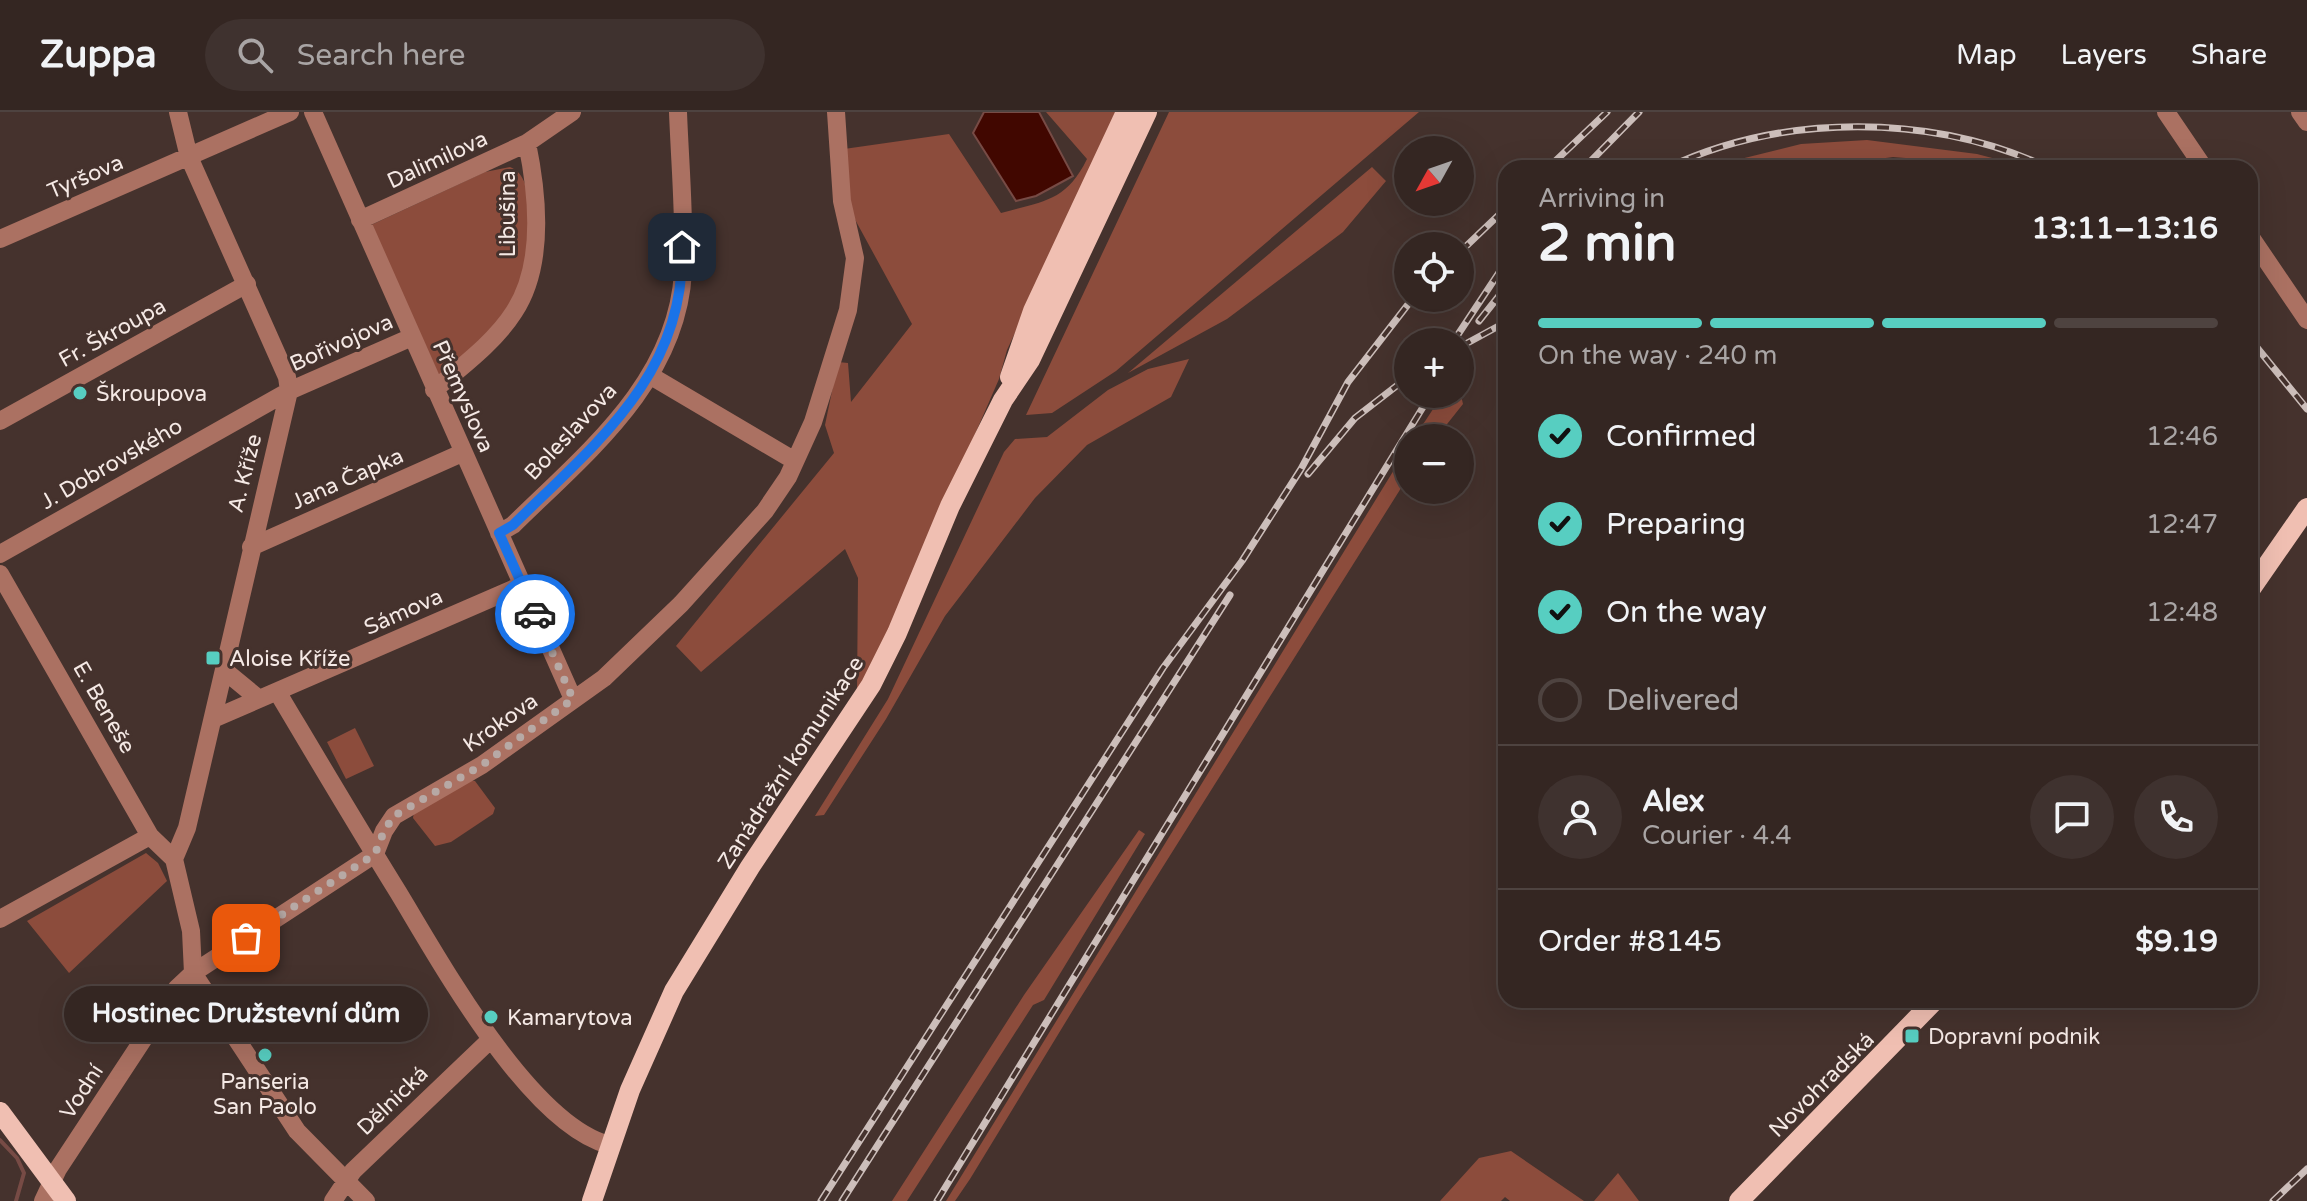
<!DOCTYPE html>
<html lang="en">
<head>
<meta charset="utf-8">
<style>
  :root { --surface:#342622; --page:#3f322f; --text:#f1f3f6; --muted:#a9a5a5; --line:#4e4340; --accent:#57cec1 }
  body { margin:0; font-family:"Varela Round",sans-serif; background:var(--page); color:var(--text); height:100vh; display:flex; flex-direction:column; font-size:30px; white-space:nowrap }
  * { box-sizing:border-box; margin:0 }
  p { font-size:26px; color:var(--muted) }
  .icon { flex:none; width:44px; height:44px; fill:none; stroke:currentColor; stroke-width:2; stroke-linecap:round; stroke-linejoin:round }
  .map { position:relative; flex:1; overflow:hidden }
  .sheet { position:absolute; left:1498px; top:48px; width:760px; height:848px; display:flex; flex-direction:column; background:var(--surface); border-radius:24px; box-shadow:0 8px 32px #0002,0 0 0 2px var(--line) }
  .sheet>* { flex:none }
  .needle { width:52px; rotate:230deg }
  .buttons { position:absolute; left:1394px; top:24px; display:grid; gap:16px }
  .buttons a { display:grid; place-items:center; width:80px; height:80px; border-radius:50%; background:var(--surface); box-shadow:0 8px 32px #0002,0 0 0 2px var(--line); font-size:40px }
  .pin { position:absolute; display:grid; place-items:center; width:68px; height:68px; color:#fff; margin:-34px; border-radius:16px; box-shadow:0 4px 12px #0006 }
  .courier { position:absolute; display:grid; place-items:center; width:80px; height:80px; margin:-40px; border:6px solid #1a73e8; border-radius:50%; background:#fff; color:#222; box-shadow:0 2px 10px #0007 }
  .bubble { position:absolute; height:56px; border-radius:28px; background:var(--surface); box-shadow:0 8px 32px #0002,0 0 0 2px var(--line); font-size:26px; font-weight:700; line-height:56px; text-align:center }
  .head em { font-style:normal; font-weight:700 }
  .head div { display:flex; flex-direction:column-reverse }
  .head { display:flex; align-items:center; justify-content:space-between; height:136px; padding:0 40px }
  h1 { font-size:52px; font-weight:700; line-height:60px }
  .bar { display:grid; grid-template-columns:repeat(4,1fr); gap:12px 8px; align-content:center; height:96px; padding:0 40px }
  .bar i { height:10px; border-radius:6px; background:var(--line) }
  .bar .on { background:var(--accent) }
  .bar p { grid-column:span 4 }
  .line { display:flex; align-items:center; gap:20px; padding:0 40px; border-top:2px solid var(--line) }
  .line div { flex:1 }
  .round { display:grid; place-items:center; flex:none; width:84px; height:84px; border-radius:42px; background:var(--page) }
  ol { padding:0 40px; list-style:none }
  li { display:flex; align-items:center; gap:24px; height:88px }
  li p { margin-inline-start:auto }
  li .icon { padding:8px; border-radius:50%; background:var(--accent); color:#111; stroke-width:4 }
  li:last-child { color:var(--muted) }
  li i { width:44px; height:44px; border:4px solid var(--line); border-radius:50% }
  header { display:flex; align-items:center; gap:48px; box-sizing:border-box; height:112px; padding:0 40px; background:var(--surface); border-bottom:2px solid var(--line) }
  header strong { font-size:38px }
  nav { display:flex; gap:44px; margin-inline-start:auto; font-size:28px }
  .search { width:560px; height:72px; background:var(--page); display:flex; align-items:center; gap:20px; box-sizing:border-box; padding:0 28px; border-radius:44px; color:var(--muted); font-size:30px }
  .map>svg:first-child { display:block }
</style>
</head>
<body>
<header>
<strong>Zuppa</strong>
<div class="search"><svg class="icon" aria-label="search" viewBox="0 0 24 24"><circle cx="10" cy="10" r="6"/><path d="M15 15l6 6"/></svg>Search here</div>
<nav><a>Map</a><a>Layers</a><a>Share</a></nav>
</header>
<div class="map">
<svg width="2307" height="1089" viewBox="0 0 2307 1089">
  <rect width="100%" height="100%" fill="#45322d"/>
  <!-- green -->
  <path fill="#8c4c3c" d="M 1046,0 L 1118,0 L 1007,238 L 999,267 L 893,511 L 857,580 L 858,466 L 845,437 L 701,560 L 676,534 L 834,341 L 825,313 L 838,250 L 848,251 L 851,290 L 912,212 L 846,91 L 844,37 L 949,22 L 1001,101 C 1043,89 1066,90 1087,47 Z
    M 1169,0 L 1419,0 L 1116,259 L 1052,301 L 1026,303 Z
    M 1867,28 L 1977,42 L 2030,56 L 1983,56 L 1956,50 L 1893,45 L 1813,56 L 1704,56 L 1801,32 Z
    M 510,55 C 546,68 525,171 510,198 C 498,218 459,250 441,268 L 371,113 L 485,60 Z
    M 1372,55 L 1386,69 L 1343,120 L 1227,207 L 1128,261 Z
    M 1189,247 L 1171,285 L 1087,333 L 1035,386 L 945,504 L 886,607 L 824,703 L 815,704 L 888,587 L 1004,340 L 1015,327 L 1047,325 L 1108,278 L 1148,257 Z
    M 1460,279 L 1463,292 L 1436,326 L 1414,326 L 1439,288 L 1453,289 L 1454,282 Z
    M 1408,335 L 1408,365 L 1076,893 L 970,1067 L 955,1089 L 946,1089 Z
    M 355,616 L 374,654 L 346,667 L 327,630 Z
    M 469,668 L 475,669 L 495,696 L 493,702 L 451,730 L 435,734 L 413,706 L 414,699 Z
    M 1139,718 L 1145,722 L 1044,888 L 1033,893 L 907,1089 L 892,1089 L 1024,883 Z
    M 146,741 L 158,751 L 167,769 L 69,861 L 27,809 Z
    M 1511,1039 L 1584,1089 L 1510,1089 L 1505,1085 L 1501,1089 L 1440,1089 L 1479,1046 Z
    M 1618,1061 L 1639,1089 L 1594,1089 Z"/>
  <!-- water -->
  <path fill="#410700" stroke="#774b45" stroke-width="2" d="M 984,0 L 1039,0 L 1073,64 L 1036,84 L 1016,89 L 973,21 Z"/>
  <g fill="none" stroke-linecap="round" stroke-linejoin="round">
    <!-- stream -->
    <path stroke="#774b45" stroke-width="4" d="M 0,1028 L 17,1046 L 24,1061 L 16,1089"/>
    <!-- minor -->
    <path stroke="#ab7162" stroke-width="18" d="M 313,0 L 573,587
      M 2166,0 L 2204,56
      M 2300,0 L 2307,10
      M 360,108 L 527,31 L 572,0
      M 2250,124 L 2307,208
      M 0,127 L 290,0
      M 651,264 L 795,349
      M 434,278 C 461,255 495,230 514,200 C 545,153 538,84 527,31
      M 0,309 L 247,172
      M 499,421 L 513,413 C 585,342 677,270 683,160 C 685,107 680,53 678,0
      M 251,435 L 462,341
      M 0,442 L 289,279 L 412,225
      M 0,462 L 150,724 L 174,747
      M 225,559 L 259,587
      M 278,581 C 318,648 357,714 398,780 C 440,849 529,1012 609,1033
      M 213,607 L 522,473
      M 174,747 L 187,716 L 289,279 L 287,265 L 189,45 L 178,0
      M 174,747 L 191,819 L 193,861 L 297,1019 L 366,1089
      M 0,807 L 150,724
      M 43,1089 L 58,1057 L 177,876 L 193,861 L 375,742 L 384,719 L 394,704 L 482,653 L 604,566 L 681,492 L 765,399 L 788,365 L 813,310 L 848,198 L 855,146 L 842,89 L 836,0
      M 333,1089 L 353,1059 L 490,928"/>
    <!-- major -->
    <path stroke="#f0bfb2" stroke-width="20" d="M 1010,265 L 1033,199 L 1126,0
      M 2250,478 L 2307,396
      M 0,1000 L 66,1089
      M 592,1089 L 630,978 L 674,879 L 750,755 L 871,573 L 897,521 L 950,394 L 1003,288 L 1030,248 L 1147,0
      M 1739,1089 L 1935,888"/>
    <defs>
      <path id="rail" d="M 1548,56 L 1607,0
        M 1584,56 L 1639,0
        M 1667,56 C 1783,1 1932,1 2049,56
        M 1871,56 L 1911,56
        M 1460,140 L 1506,96
        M 1479,209 L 1506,175
        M 2250,227 L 2307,297
        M 1453,230 L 1506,150
        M 1460,235 L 1506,210
        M 1308,362 L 1355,306 L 1408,265
        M 821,1089 L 1163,556 L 1242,449 L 1301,357 L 1348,270 L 1413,186
        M 842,1089 L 1230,483
        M 937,1089 L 1431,282
        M 2273,1089 L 2307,1057"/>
    </defs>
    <!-- rail casing -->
    <use href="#rail" stroke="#ccbeba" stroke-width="7"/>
    <!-- rail -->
    <use href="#rail" stroke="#45322d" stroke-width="4" stroke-dasharray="12" stroke-linecap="butt"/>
  </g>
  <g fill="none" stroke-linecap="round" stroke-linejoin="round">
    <!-- done -->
    <path stroke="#b7a9a5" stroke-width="8" stroke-dasharray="0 14.4" d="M 246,826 L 375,742 L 384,719 L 394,704 L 482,653 L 573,587 L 535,502"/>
    <!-- route -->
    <path stroke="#1a73e8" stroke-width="10" d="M 535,502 L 499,421 L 513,413 C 595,332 686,262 682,135"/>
  </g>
  <!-- markers -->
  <g fill="#57cec1" stroke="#45322d" stroke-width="3">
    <circle cx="80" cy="281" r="8"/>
    <rect x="205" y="538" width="16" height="16" rx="4"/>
    <circle cx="491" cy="905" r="8"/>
    <rect x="1904" y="916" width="16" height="16" rx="4"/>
    <circle cx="265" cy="943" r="8"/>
  </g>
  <g text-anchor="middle" stroke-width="6" stroke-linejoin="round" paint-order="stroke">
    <!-- street labels -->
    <g font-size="22" fill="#f5e9e5" stroke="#45322d">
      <text transform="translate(437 47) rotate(-25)" y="8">Dalimilova</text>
      <text transform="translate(85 64) rotate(-23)" y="8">Tyršova</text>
      <text transform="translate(507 102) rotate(-90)" y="8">Libušina</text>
      <text transform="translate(112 220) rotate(-29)" y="8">Fr. Škroupa</text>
      <text transform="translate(341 230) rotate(-24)" y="8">Bořivojova</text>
      <text transform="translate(464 284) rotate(66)" y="8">Přemyslova</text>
      <text transform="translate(570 319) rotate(-47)" y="8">Boleslavova</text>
      <text transform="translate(111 351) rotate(-30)" y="8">J. Dobrovského</text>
      <text transform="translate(244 361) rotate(-76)" y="8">A. Kříže</text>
      <text transform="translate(347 366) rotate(-24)" y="8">Jana Čapka</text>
      <text transform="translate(403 499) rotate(-24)" y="8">Sámova</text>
      <text transform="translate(105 595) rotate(60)" y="8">E. Beneše</text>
      <text transform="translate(500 610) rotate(-35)" y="8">Krokova</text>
      <text transform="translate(790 650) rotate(-57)" y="8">Zanádražní komunikace</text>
      <text transform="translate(1821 972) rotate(-45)" y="8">Novohradská</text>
      <text transform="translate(81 979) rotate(-57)" y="8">Vodní</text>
      <text transform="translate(392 988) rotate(-44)" y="8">Dělnická</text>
    </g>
    <!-- poi labels -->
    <g font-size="22" fill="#f5e9e5" stroke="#45322d" text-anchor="start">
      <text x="96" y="289">Škroupova</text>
      <text x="229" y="554">Aloise Kříže</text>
      <text x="507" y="913">Kamarytova</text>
      <text x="1928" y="932">Dopravní podnik</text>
      <text x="265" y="977" text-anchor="middle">Panseria<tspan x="265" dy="25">San Paolo</tspan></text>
    </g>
  </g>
</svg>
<div class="buttons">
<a><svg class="needle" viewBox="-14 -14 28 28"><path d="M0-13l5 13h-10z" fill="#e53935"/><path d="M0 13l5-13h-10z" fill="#a9a5a5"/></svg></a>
<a><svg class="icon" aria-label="locate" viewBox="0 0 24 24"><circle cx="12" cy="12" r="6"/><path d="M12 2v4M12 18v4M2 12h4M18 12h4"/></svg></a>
<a>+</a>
<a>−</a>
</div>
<div class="pin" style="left:246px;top:826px;background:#ea580c"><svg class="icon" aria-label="bag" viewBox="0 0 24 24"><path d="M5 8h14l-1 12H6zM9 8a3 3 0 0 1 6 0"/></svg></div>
<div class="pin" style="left:682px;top:135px;background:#1f2937"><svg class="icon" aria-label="home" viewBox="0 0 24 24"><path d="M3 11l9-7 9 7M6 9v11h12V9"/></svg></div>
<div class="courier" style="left:535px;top:502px"><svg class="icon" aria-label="car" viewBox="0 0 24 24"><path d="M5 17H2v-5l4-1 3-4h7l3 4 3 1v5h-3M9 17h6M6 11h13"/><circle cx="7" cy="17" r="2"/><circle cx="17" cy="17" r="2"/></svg></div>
<div class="bubble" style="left:64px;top:874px;width:364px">Hostinec Družstevní dům</div>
<section class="sheet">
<div class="head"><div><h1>2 min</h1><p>Arriving in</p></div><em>13:11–13:16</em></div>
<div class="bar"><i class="on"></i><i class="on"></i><i class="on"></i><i></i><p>On the way · 240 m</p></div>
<ol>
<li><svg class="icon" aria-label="check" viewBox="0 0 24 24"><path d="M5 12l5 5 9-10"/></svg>Confirmed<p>12:46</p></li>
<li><svg class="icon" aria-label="check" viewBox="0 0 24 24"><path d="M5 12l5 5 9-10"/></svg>Preparing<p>12:47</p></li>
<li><svg class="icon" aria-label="check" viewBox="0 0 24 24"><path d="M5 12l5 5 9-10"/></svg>On the way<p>12:48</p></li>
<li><i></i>Delivered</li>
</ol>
<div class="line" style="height:144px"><a class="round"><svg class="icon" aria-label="person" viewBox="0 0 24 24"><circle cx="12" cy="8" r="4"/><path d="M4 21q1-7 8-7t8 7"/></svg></a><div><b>Alex</b><p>Courier · 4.4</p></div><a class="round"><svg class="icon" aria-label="chat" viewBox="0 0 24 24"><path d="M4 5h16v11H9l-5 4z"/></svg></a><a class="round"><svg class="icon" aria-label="phone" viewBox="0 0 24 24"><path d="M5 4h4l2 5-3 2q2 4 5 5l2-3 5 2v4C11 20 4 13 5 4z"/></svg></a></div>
<div class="line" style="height:104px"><div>Order #8145</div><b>$9.19</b></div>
</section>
</div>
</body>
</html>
